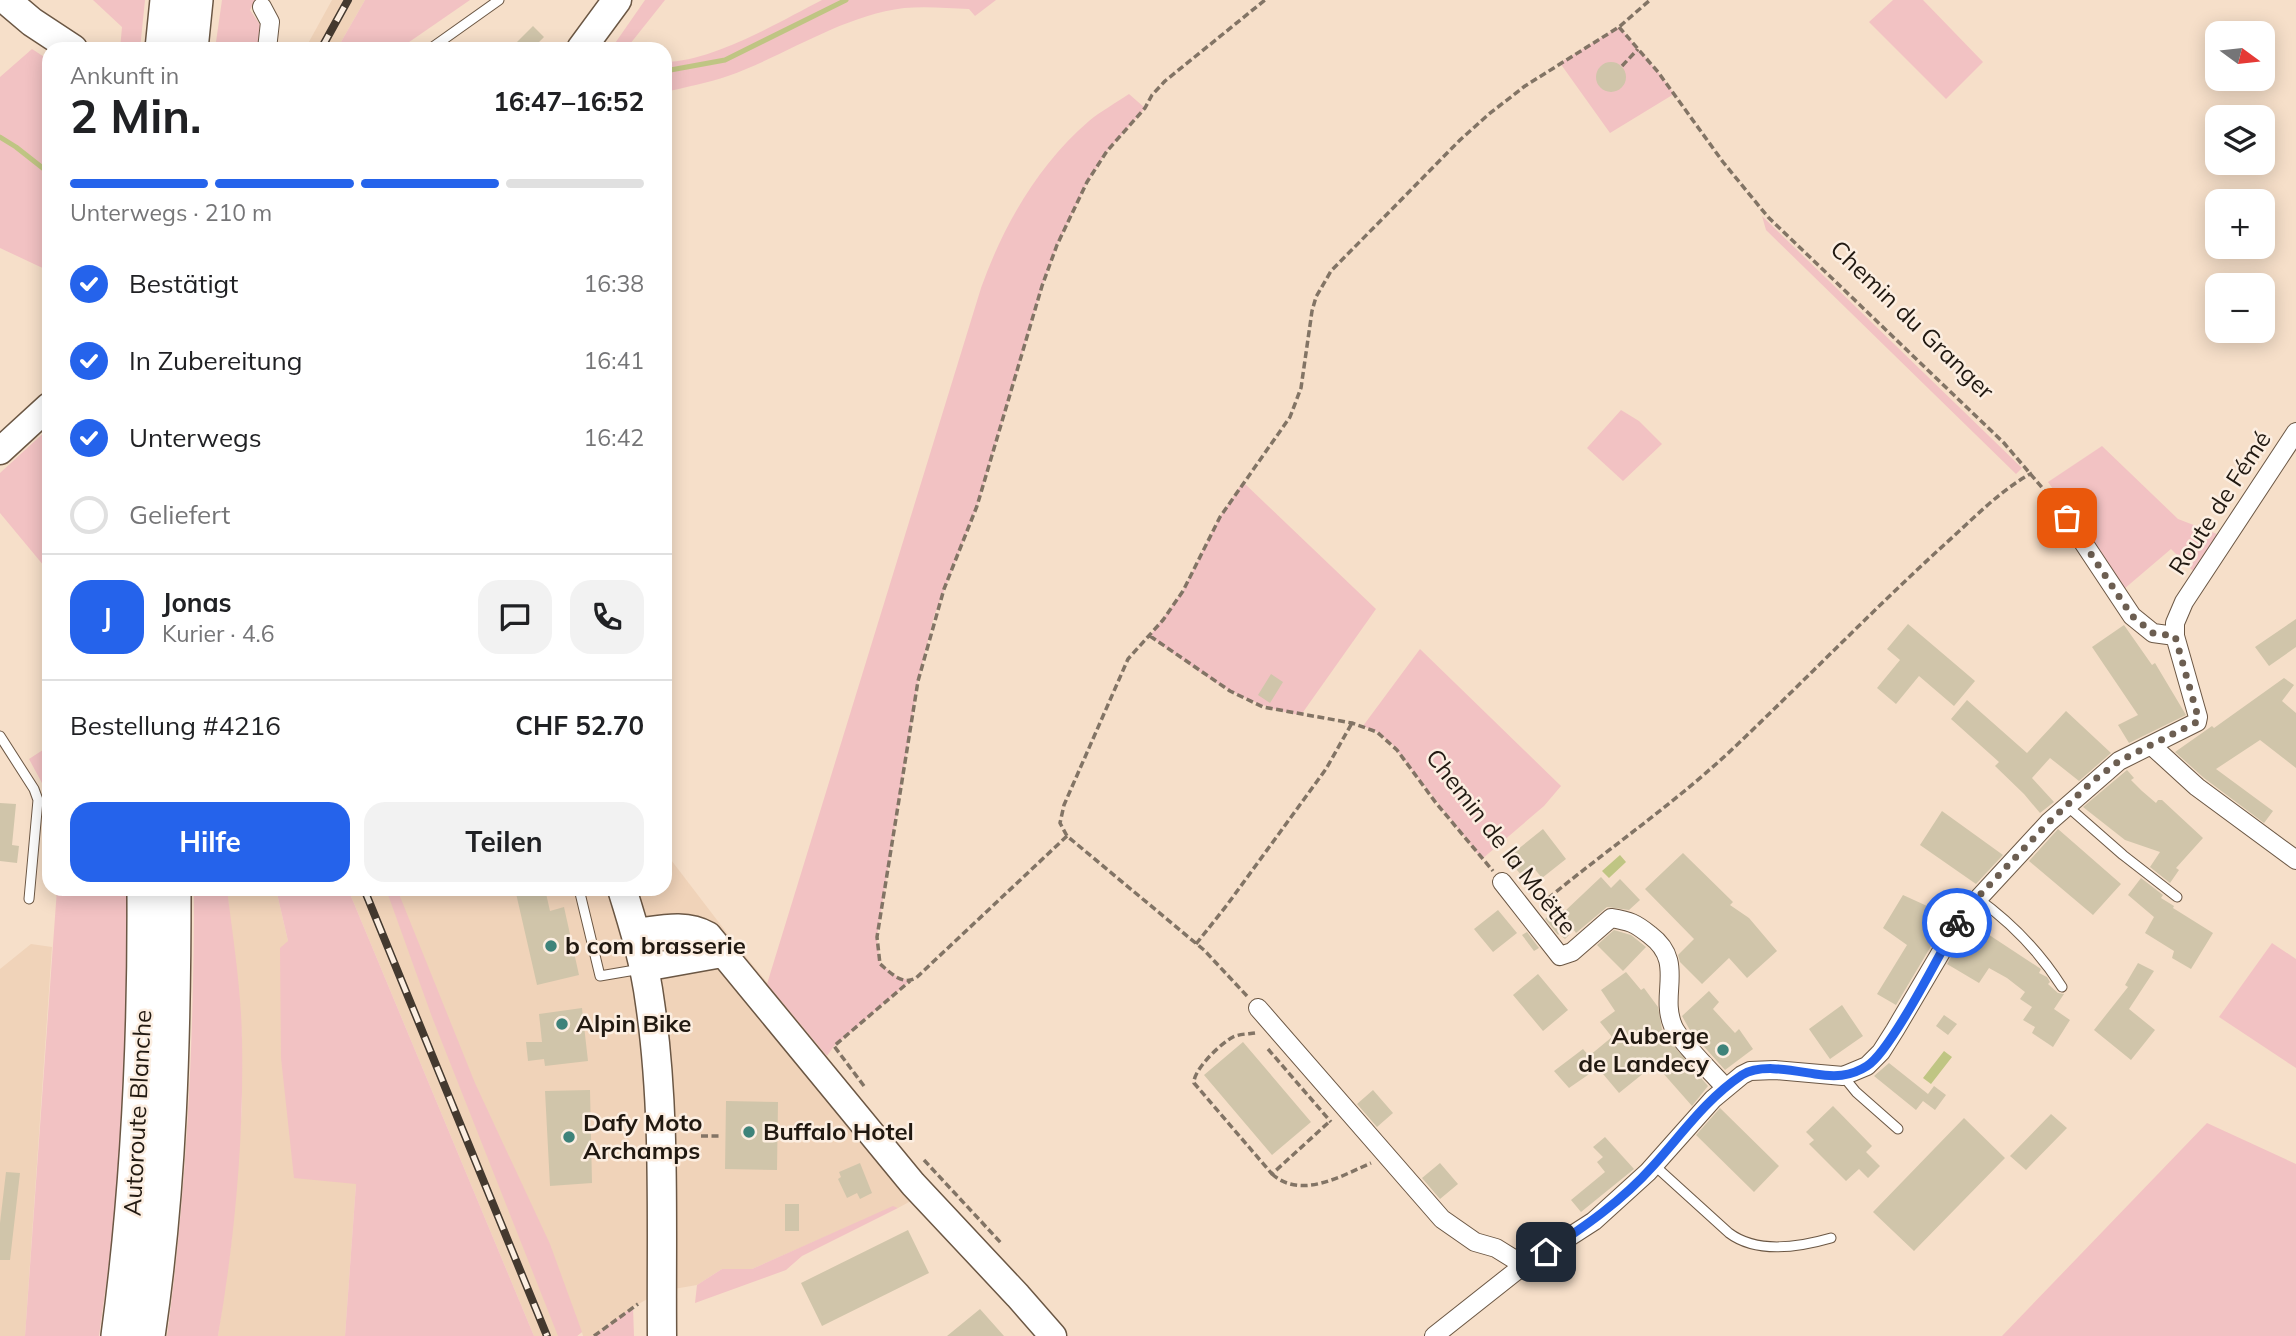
<!DOCTYPE html>
<html lang="de">
<head>
<meta charset="utf-8">
<style>
  :root { --surface:#fff; --page:#f2f2f2; --text:#202124; --muted:#757577; --line:#e0e0e0; --accent:#2563eb }
  body { margin:0; font-family:Mulish,sans-serif; background:var(--page); color:var(--text); height:100vh; display:flex; flex-direction:column; font-size:26px; white-space:nowrap }
  * { box-sizing:border-box; margin:0 }
  p { font-size:23px; color:var(--muted) }
  .icon { flex:none; width:38px; height:38px; fill:none; stroke:currentColor; stroke-width:2; stroke-linecap:round; stroke-linejoin:round }
  .map { position:relative; flex:1; overflow:hidden }
  .drawer { position:absolute; left:42px; top:42px; width:630px; height:854px; display:flex; flex-direction:column; background:var(--surface); border-radius:21px; box-shadow:0 4px 18px #0003 }
  .drawer>* { flex:none }
  .needle { width:46px; rotate:105deg }
  .buttons { position:absolute; left:2205px; top:21px; display:grid; gap:14px }
  .buttons a { display:grid; place-items:center; width:70px; height:70px; border-radius:14px; background:var(--surface); box-shadow:0 4px 18px #0003; font-size:35px }
  .pin { position:absolute; display:grid; place-items:center; width:60px; height:60px; color:#fff; margin:-30px; border-radius:14px; box-shadow:0 4px 10px #0006 }
  .courier { position:absolute; display:grid; place-items:center; width:70px; height:70px; margin:-35px; border:5px solid #2563eb; border-radius:50%; background:#fff; color:#222; box-shadow:0 2px 9px #0007 }
  .headline em { font-style:normal; font-weight:700 }
  .headline div { display:flex; flex-direction:column-reverse }
  .headline { display:flex; align-items:center; justify-content:space-between; height:119px; padding:0 28px }
  h1 { font-size:46px; font-weight:700; line-height:52px }
  .bar { display:grid; grid-template-columns:repeat(4,1fr); gap:10px 7px; align-content:center; height:84px; padding:0 28px }
  .bar i { height:9px; border-radius:5px; background:var(--line) }
  .bar .on { background:var(--accent) }
  .bar p { grid-column:span 4 }
  .line { display:flex; align-items:center; gap:18px; padding:0 28px; border-top:2px solid var(--line) }
  .line div { flex:1 }
  .round { display:grid; place-items:center; flex:none; width:74px; height:74px; border-radius:21px; background:var(--page) }
  ol { padding:0 28px; list-style:none }
  li { display:flex; align-items:center; gap:21px; height:77px }
  li p { margin-inline-start:auto }
  li .icon { padding:7px; border-radius:50%; background:var(--accent); color:#fff; stroke-width:4 }
  li:last-child { color:var(--muted) }
  li i { width:38px; height:38px; border:4px solid var(--line); border-radius:50% }
  .button { display:flex; gap:14px; margin-top:auto; padding:14px 28px }
  .button a { flex:1; height:80px; border-radius:21px; background:var(--accent); color:#fff; font-size:28px; font-weight:700; line-height:80px; text-align:center }
  .button a+a { background:var(--page); color:var(--text) }
  .map>svg:first-child { display:block }
</style>
</head>
<body>
<div class="map">
<svg width="2296" height="1336" viewBox="0 0 2296 1336">
  <rect width="100%" height="100%" fill="#f6dfc9"/>
  <!-- built -->
  <path fill="#f0d3b9" d="M 332,0 L 365,0 L 337,49 L 305,49 Z
    M 665,852 L 730,937 L 930,1183 L 909,1202 L 898,1208 L 893,1207 L 752,1269 L 722,1269 L 697,1285 L 662,1291 L 633,1307 L 594,1336 L 583,1336 L 582,1332 L 577,1336 L 534,1336 L 348,889 L 665,889 Z
    M 227,889 L 276,889 L 288,941 L 356,1184 L 345,1336 L 218,1336 L 231,1245 L 242,1108 L 242,1036 Z
    M 31,944 L 52,947 L 25,1336 L 0,1336 L 0,969 Z"/>
  <!-- green -->
  <path fill="#f2c2c3" d="M 93,0 L 145,0 L 140,49 L 120,49 L 122,27 Z
    M 222,0 L 255,0 L 250,10 L 263,29 L 257,49 L 215,49 Z
    M 365,0 L 470,0 L 399,49 L 337,49 Z
    M 645,0 L 665,0 L 626,49 L 611,49 Z
    M 822,0 L 996,0 L 975,16 L 969,9 C 948,8 925,6 904,8 C 841,16 787,55 728,76 C 708,83 686,87 665,92 L 665,62 C 714,61 779,22 822,0 Z
    M 1893,0 L 1923,0 L 1983,62 L 1946,99 L 1869,22 Z
    M 1619,27 L 1658,72 L 1674,94 L 1610,133 L 1560,63 Z
    M 32,49 L 49,60 L 49,271 L 0,248 L 0,77 Z
    M 1129,94 L 1145,108 L 1107,151 L 1087,182 L 1057,245 L 1042,286 L 977,506 L 934,616 L 918,681 L 877,937 L 880,964 L 896,976 L 910,981 L 834,1046 L 827,1056 L 767,984 L 981,288 C 1003,226 1038,165 1089,121 C 1101,111 1116,103 1129,94 Z
    M 1762,216 L 2022,468 L 2016,474 L 1766,230 Z
    M 1621,410 L 1639,421 L 1662,444 L 1623,481 L 1587,448 Z
    M 49,428 L 49,572 L 0,513 L 0,473 Z
    M 2102,446 L 2178,519 L 2217,534 L 2213,549 L 2193,571 L 2171,549 L 2124,589 L 2048,482 Z
    M 1243,482 L 1376,609 L 1301,715 C 1244,707 1195,670 1150,636 L 1183,591 L 1220,517 Z
    M 1420,649 L 1561,786 L 1544,806 L 1482,859 L 1392,744 L 1377,732 L 1363,726 Z
    M 49,746 L 49,796 L 29,759 Z
    M 57,889 L 127,889 L 125,1079 L 114,1227 L 99,1336 L 25,1336 Z
    M 194,889 L 227,889 C 233,938 241,988 242,1038 C 244,1137 235,1238 218,1336 L 167,1336 C 187,1187 194,1039 194,889 Z
    M 276,889 L 348,889 L 534,1336 L 345,1336 L 356,1184 L 294,1178 L 281,1058 L 280,948 L 288,941 Z
    M 386,889 L 397,889 L 475,1083 L 550,1244 L 582,1332 L 577,1336 L 558,1336 L 432,1017 Z
    M 2272,943 L 2296,959 L 2296,1068 L 2219,1017 Z
    M 2207,1123 L 2296,1164 L 2296,1336 L 2002,1336 Z
    M 893,1206 L 898,1208 L 802,1256 L 786,1270 L 695,1303 L 697,1285 L 722,1269 L 752,1269 Z
    M 633,1307 L 634,1336 L 594,1336 Z"/>
  <!-- water -->
  <path fill="#bfc583" d="M 1620,855 L 1626,862 L 1609,878 L 1602,871 Z
    M 1944,1051 L 1952,1057 L 1931,1084 L 1923,1078 Z"/>
  <g fill="none" stroke-linecap="round" stroke-linejoin="round">
    <!-- stream -->
    <path stroke="#bfc583" stroke-width="5" d="M 665,71 L 725,60 L 846,0
      M 0,137 L 16,147 L 49,173"/>
  </g>
  <!-- building -->
  <path fill="#d0c5aa" d="M 533,26 L 544,37 L 532,49 L 510,49 Z
    M1596 77a15 15 0 1 1 30 0a15 15 0 1 1-30 0Z
    M 2296,619 L 2296,647 L 2269,666 L 2255,647 Z
    M 1908,624 L 1975,681 L 1954,706 L 1919,676 L 1896,704 L 1877,688 L 1900,660 L 1887,649 Z
    M 2124,625 L 2152,665 L 2155,663 L 2186,715 L 2129,743 L 2118,725 L 2138,715 L 2092,647 Z
    M 1271,674 L 1283,682 L 1270,703 L 1258,695 Z
    M 2284,678 L 2294,685 L 2282,701 L 2296,713 L 2296,768 L 2260,740 L 2216,769 L 2273,811 L 2264,823 L 2204,778 L 2175,752 L 2212,726 L 2214,728 Z
    M 1967,700 L 2027,753 L 2066,711 L 2111,753 L 2079,781 L 2050,758 L 2032,778 L 2054,802 L 2040,813 L 2024,794 L 1995,766 L 1999,762 L 1951,719 Z
    M 2127,770 L 2134,778 L 2131,780 L 2142,791 L 2156,803 L 2158,800 L 2162,800 L 2203,838 L 2176,868 L 2179,870 L 2170,883 L 2150,867 L 2160,852 L 2125,840 L 2083,807 Z
    M 0,803 L 16,804 L 12,845 L 19,846 L 17,863 L 0,861 Z
    M 1942,811 L 2003,855 L 1976,884 L 1920,845 Z
    M 1543,829 L 1566,859 L 1542,878 L 1533,867 L 1522,876 L 1507,858 Z
    M 2058,829 L 2121,884 L 2093,915 L 2029,861 Z
    M 1683,853 L 1733,902 L 1730,905 L 1749,918 L 1777,951 L 1747,978 L 1729,958 L 1702,984 L 1680,962 L 1678,955 L 1694,939 L 1645,889 Z
    M 1601,877 L 1611,888 L 1620,879 L 1640,900 L 1629,910 L 1607,907 L 1576,933 L 1574,930 L 1565,939 L 1559,934 L 1558,935 L 1545,919 L 1559,905 L 1565,911 Z
    M 2141,878 L 2163,895 L 2161,898 L 2174,906 L 2173,908 L 2213,933 L 2191,969 L 2172,958 L 2174,951 L 2145,933 L 2154,917 L 2128,895 Z
    M 515,889 L 545,889 L 550,911 L 564,907 L 579,975 L 537,985 Z
    M 1903,895 L 1949,916 L 1896,1005 L 1877,994 L 1907,945 L 1883,928 Z
    M 1498,910 L 1517,933 L 1493,952 L 1474,929 Z
    M 1971,923 L 2041,969 L 2039,973 L 2047,977 L 2050,982 L 2048,984 L 2058,993 L 2064,994 L 2054,1009 L 2070,1020 L 2053,1047 L 2032,1033 L 2035,1027 L 2023,1020 L 2032,1007 L 2020,999 L 2025,992 L 2007,978 L 1989,968 L 1979,983 L 1947,964 Z
    M 1614,930 L 1631,935 L 1646,947 L 1623,971 L 1597,945 Z
    M 1527,932 L 1539,948 L 1534,951 L 1522,935 Z
    M 2138,963 L 2154,971 L 2129,1009 L 2155,1030 L 2131,1060 L 2094,1030 L 2128,987 L 2125,985 Z
    M 1626,972 L 1641,990 L 1644,988 L 1658,1007 L 1662,1029 L 1667,1038 L 1708,1086 L 1692,1106 L 1655,1064 L 1619,1093 L 1598,1068 L 1569,1088 L 1554,1071 L 1583,1049 L 1589,1056 L 1612,1037 L 1600,1022 L 1615,1011 L 1601,990 Z
    M 1538,974 L 1568,1010 L 1543,1031 L 1513,995 Z
    M 1709,991 L 1719,1002 L 1713,1009 L 1735,1033 L 1739,1029 L 1753,1049 L 1725,1070 L 1691,1032 L 1682,1016 Z
    M 1842,1005 L 1863,1036 L 1830,1059 L 1809,1029 Z
    M 582,1008 L 588,1061 L 545,1066 L 544,1059 L 528,1061 L 526,1042 L 542,1042 L 539,1014 Z
    M 1944,1015 L 1957,1024 L 1948,1035 L 1936,1026 Z
    M 1243,1042 L 1311,1122 L 1272,1155 L 1204,1075 Z
    M 1889,1063 L 1928,1094 L 1934,1086 L 1946,1095 L 1935,1110 L 1923,1101 L 1916,1110 L 1874,1076 Z
    M 590,1090 L 592,1183 L 550,1186 L 545,1091 Z
    M 1373,1090 L 1393,1113 L 1377,1127 L 1357,1104 Z
    M 726,1101 L 778,1102 L 777,1170 L 725,1169 Z
    M 1833,1106 L 1872,1146 L 1866,1152 L 1880,1166 L 1868,1178 L 1859,1169 L 1846,1181 L 1809,1144 L 1814,1140 L 1806,1132 Z
    M 1720,1108 L 1779,1166 L 1754,1192 L 1696,1135 Z
    M 2051,1114 L 2067,1128 L 2026,1170 L 2010,1156 Z
    M 1964,1118 L 2005,1158 L 1914,1251 L 1873,1212 Z
    M 1605,1137 L 1634,1169 L 1581,1212 L 1571,1200 L 1605,1172 L 1597,1162 L 1603,1157 L 1593,1147 Z
    M 860,1163 L 872,1193 L 860,1199 L 857,1193 L 847,1198 L 838,1179 L 841,1177 L 839,1172 Z
    M 1440,1163 L 1458,1184 L 1440,1199 L 1422,1178 Z
    M 6,1172 L 20,1173 L 10,1260 L 0,1260 L 0,1223 Z
    M 785,1204 L 799,1204 L 799,1231 L 785,1231 Z
    M 908,1230 L 929,1273 L 822,1326 L 801,1283 Z
    M 980,1309 L 1004,1336 L 947,1336 Z"/>
  <g fill="none" stroke-linecap="round" stroke-linejoin="round">
    <defs>
      <path id="lane" d="M 430,49 L 499,0
        M 0,736 L 34,789 L 38,800 L 29,899
        M 2066,805 L 2123,855 L 2177,897
        M 579,889 L 600,976 L 641,969
        M 1977,898 C 2012,923 2039,951 2062,987
        M 1843,1076 L 1856,1092 L 1898,1129
        M 1654,1165 L 1729,1233 C 1757,1254 1800,1247 1831,1238"/>
      <path id="street" d="M 262,7 L 270,22 L 267,49
        M 2067,518 L 2132,616 L 2153,633 L 2175,636
        M 2152,746 L 2197,787 L 2296,860
        M 1502,882 L 1560,956 L 1572,952 L 1611,918 C 1630,921 1635,923 1650,935 C 1686,962 1659,993 1673,1026 C 1678,1039 1714,1075 1726,1088
        M 1258,1008 L 1442,1219 L 1475,1242 L 1496,1248 L 1525,1266
        M 1434,1336 L 1515,1272 L 1594,1221 L 1648,1172 L 1713,1099 L 1742,1075 L 1750,1071 L 1775,1070 L 1843,1076 L 1867,1066 L 1881,1052 L 1895,1030 L 1963,915 L 2049,822 L 2119,761 L 2197,722 L 2198,717 L 2175,636 L 2175,623 L 2184,602 L 2296,432"/>
      <path id="secondary" d="M 0,451 L 49,406
        M 635,932 C 660,929 685,922 708,935 L 913,1184 L 1018,1296 L 1053,1336
        M 644,968 L 722,954"/>
      <path id="primary" d="M 6,0 L 32,22 L 73,49
        M 581,49 L 617,0
        M 622,889 C 634,927 645,964 650,1003 C 666,1111 661,1227 662,1336"/>
      <path id="highway" d="M 162,49 L 167,0
        M 191,49 L 196,0
        M 118,1336 C 138,1187 145,1039 144,889
        M 148,1336 C 170,1188 174,1038 174,889"/>
    </defs>
    <!-- lane casing -->
    <use href="#lane" stroke="#6b5744" stroke-width="11"/>
    <!-- street casing -->
    <use href="#street" stroke="#6b5744" stroke-width="20"/>
    <!-- secondary casing -->
    <use href="#secondary" stroke="#6b5744" stroke-width="29"/>
    <!-- primary casing -->
    <use href="#primary" stroke="#6b5744" stroke-width="31"/>
    <!-- highway casing -->
    <use href="#highway" stroke="#6b5744" stroke-width="36"/>
    <!-- path -->
    <path stroke="#827465" stroke-width="3.5" stroke-dasharray="7 3.5" stroke-linecap="butt" d="M 1619,27 L 1658,72 L 1723,162 L 1768,217 L 2004,443 L 2056,504
      M 1622,66 L 1638,49
      M 1150,636 L 1230,691 L 1263,707 L 1352,723 L 1377,732 L 1397,750 L 1436,803 L 1493,871
      M 1067,836 L 916,978 C 902,986 890,972 880,964 L 877,937 L 918,681 L 944,589 L 977,506 L 1042,286 L 1057,245 L 1087,182 L 1107,151 L 1145,108 L 1152,95 L 1165,81 L 1265,0
      M 1540,905 C 1607,849 1679,801 1742,740 C 1810,675 1876,607 1945,544 C 1973,519 1999,491 2032,473
      M 1196,944 L 1227,905 L 1326,769 L 1352,723
      M 1247,996 L 1204,950 L 1067,836 L 1060,823 L 1064,805 L 1128,659 L 1163,620 L 1183,591 L 1220,517 L 1290,417 L 1301,388 L 1312,311 L 1316,297 L 1331,271 L 1460,140 L 1489,114 L 1525,86 L 1619,27 L 1650,0
      M 1255,1033 C 1248,1034 1239,1034 1233,1037 C 1221,1043 1193,1070 1194,1083 L 1272,1174 L 1329,1122
      M 1268,1049 L 1331,1122
      M 864,1086 L 834,1046 L 910,981
      M 701,1136 L 721,1136
      M 924,1160 L 1002,1244
      M 1272,1174 C 1301,1200 1341,1176 1371,1163
      M 594,1336 L 638,1304"/>
    <!-- lane -->
    <use href="#lane" stroke="#fff" stroke-width="9"/>
    <!-- street -->
    <use href="#street" stroke="#fff" stroke-width="18"/>
    <!-- secondary -->
    <use href="#secondary" stroke="#fff" stroke-width="26"/>
    <!-- primary -->
    <use href="#primary" stroke="#fff" stroke-width="28"/>
    <!-- highway -->
    <use href="#highway" stroke="#fff" stroke-width="33"/>
    <defs>
      <path id="rail" d="M 321,49 L 348,0
        M 364,889 L 547,1336"/>
    </defs>
    <!-- rail casing -->
    <use href="#rail" stroke="#44392f" stroke-width="8"/>
    <!-- rail -->
    <use href="#rail" stroke="#fceee1" stroke-width="5" stroke-dasharray="16" stroke-linecap="butt"/>
  </g>
  <g fill="none" stroke-linecap="round" stroke-linejoin="round">
    <!-- done -->
    <path stroke="#6c5e51" stroke-width="7" stroke-dasharray="0 12.6" d="M 1957,923 L 1977,898 L 2049,822 L 2093,781 L 2119,761 L 2197,722 L 2198,717 L 2175,636 L 2153,633 L 2132,616 L 2067,518"/>
    <!-- route -->
    <path stroke="#2563eb" stroke-width="9" d="M 1546,1252 C 1584,1227 1622,1201 1653,1166 C 1682,1134 1706,1099 1742,1075 C 1761,1063 1795,1071 1815,1074 C 1834,1077 1850,1077 1867,1066 C 1891,1051 1940,953 1957,923"/>
  </g>
  <!-- markers -->
  <g fill="#3e837a" stroke="#fceee1" stroke-width="2.5">
    <circle cx="551" cy="946" r="7"/>
    <circle cx="562" cy="1024" r="7"/>
    <circle cx="1723" cy="1050" r="7"/>
    <circle cx="749" cy="1132" r="7"/>
    <circle cx="569" cy="1137" r="7"/>
  </g>
  <g text-anchor="middle" stroke-width="5" stroke-linejoin="round" paint-order="stroke">
    <!-- street labels -->
    <g font-size="24" fill="#211911" stroke="#fceee1">
      <text transform="translate(1912 320) rotate(44)" y="8">Chemin du Granger</text>
      <text transform="translate(2220 503) rotate(-57)" y="8">Route de Fémé</text>
      <text transform="translate(1501 842) rotate(52)" y="8">Chemin de la Moëtte</text>
      <text transform="translate(138 1113) rotate(-87)" y="8">Autoroute Blanche</text>
    </g>
    <!-- poi labels -->
    <g font-size="24" font-weight="bold" fill="#211911" stroke="#fceee1" text-anchor="start">
      <text x="565" y="954">b com brasserie</text>
      <text x="576" y="1032">Alpin Bike</text>
      <text x="1709" y="1044" text-anchor="end">Auberge<tspan x="1709" dy="28">de Landecy</tspan></text>
      <text x="583" y="1131">Dafy Moto<tspan x="583" dy="28">Archamps</tspan></text>
      <text x="763" y="1140">Buffalo Hotel</text>
    </g>
  </g>
</svg>
<div class="buttons">
<a><svg class="needle" viewBox="-14 -14 28 28"><path d="M0-13l5 13h-10z" fill="#e53935"/><path d="M0 13l5-13h-10z" fill="#757577"/></svg></a>
<a><svg class="icon" aria-label="layers" viewBox="0 0 24 24"><path d="M12 4l9 5-9 5-9-5zM3 14l9 5 9-5"/></svg></a>
<a>+</a>
<a>−</a>
</div>
<div class="pin" style="left:2067px;top:518px;background:#ea580c"><svg class="icon" aria-label="bag" viewBox="0 0 24 24"><path d="M5 8h14l-1 12H6zM9 8a3 3 0 0 1 6 0"/></svg></div>
<div class="pin" style="left:1546px;top:1252px;background:#1f2937"><svg class="icon" aria-label="home" viewBox="0 0 24 24"><path d="M3 11l9-7 9 7M6 9v11h12V9"/></svg></div>
<div class="courier" style="left:1957px;top:923px"><svg class="icon" aria-label="bike" viewBox="0 0 24 24"><circle cx="6" cy="16" r="4"/><circle cx="18" cy="16" r="4"/><path d="M6 16l4-8h5l3 8M10 8l3 8H6M13 5h3"/></svg></div>
<section class="drawer">
<div class="headline"><div><h1>2 Min.</h1><p>Ankunft in</p></div><em>16:47–16:52</em></div>
<div class="bar"><i class="on"></i><i class="on"></i><i class="on"></i><i></i><p>Unterwegs · 210 m</p></div>
<ol>
<li><svg class="icon" aria-label="check" viewBox="0 0 24 24"><path d="M5 12l5 5 9-10"/></svg>Bestätigt<p>16:38</p></li>
<li><svg class="icon" aria-label="check" viewBox="0 0 24 24"><path d="M5 12l5 5 9-10"/></svg>In Zubereitung<p>16:41</p></li>
<li><svg class="icon" aria-label="check" viewBox="0 0 24 24"><path d="M5 12l5 5 9-10"/></svg>Unterwegs<p>16:42</p></li>
<li><i></i>Geliefert</li>
</ol>
<div class="line" style="height:126px"><b class="round" style="background:var(--accent);color:#fff">J</b><div><b>Jonas</b><p>Kurier · 4.6</p></div><a class="round"><svg class="icon" aria-label="chat" viewBox="0 0 24 24"><path d="M4 5h16v11H9l-5 4z"/></svg></a><a class="round"><svg class="icon" aria-label="phone" viewBox="0 0 24 24"><path d="M5 4h4l2 5-3 2q2 4 5 5l2-3 5 2v4C11 20 4 13 5 4z"/></svg></a></div>
<div class="line" style="height:91px"><div>Bestellung #4216</div><b>CHF 52.70</b></div>
<div class="button"><a>Hilfe</a><a>Teilen</a></div>
</section>
</div>
</body>
</html>
